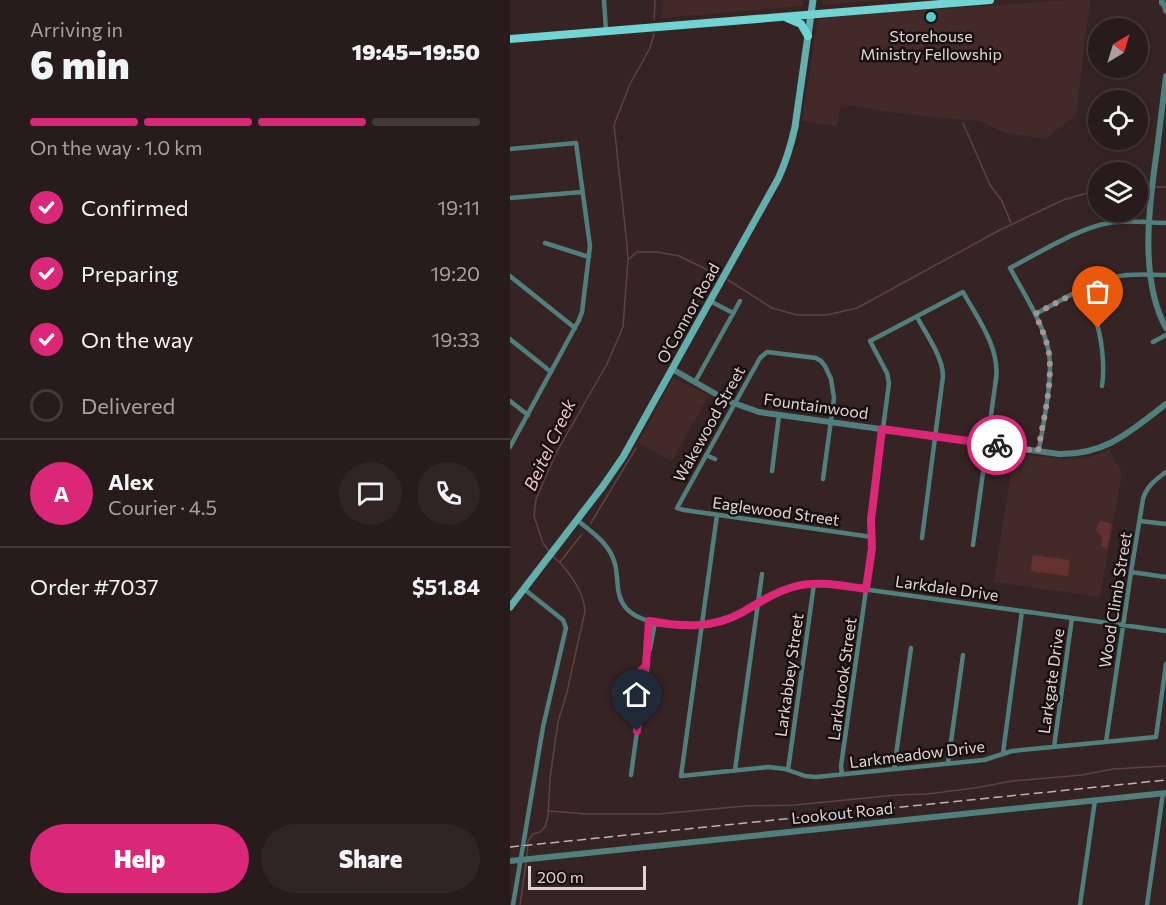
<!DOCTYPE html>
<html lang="en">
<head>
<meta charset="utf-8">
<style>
  :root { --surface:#281b1b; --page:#302424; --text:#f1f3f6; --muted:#a5a1a3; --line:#44393a; --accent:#db2777 }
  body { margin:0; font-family:Commissioner,sans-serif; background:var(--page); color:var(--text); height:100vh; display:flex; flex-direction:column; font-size:22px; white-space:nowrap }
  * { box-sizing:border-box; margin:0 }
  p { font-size:20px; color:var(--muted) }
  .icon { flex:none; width:33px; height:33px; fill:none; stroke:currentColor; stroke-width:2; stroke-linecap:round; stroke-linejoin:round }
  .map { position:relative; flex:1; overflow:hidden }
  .panel { display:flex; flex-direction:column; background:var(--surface); width:510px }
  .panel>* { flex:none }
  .needle { width:39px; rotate:38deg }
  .tools { position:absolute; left:578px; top:18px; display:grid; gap:12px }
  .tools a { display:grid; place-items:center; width:60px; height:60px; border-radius:50%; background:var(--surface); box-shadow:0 3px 9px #0003,0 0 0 2px var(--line); font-size:30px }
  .scale { position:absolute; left:18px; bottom:15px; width:118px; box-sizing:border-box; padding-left:6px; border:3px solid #e0d4d3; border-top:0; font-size:16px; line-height:21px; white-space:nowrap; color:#e0d4d3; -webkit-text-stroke:4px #181010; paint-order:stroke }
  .pin { position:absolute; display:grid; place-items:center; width:51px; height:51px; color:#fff; margin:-62px -26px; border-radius:50% 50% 50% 0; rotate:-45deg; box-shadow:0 0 6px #0007 }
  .pin .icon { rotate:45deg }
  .courier { position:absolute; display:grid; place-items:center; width:60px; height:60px; margin:-30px; border:4px solid #db2777; border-radius:50%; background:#fff; color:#222; box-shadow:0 2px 8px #0007 }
  .headline em { font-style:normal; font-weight:800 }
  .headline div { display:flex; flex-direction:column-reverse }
  .headline { display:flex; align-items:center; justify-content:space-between; height:102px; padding:0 30px }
  h1 { font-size:39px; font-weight:800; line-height:45px }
  .bar { display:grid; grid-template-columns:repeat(4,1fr); gap:9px 6px; align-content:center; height:72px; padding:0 30px }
  .bar i { height:8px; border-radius:4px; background:var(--line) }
  .bar .on { background:var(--accent) }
  .bar p { grid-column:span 4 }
  .line { display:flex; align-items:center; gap:15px; padding:0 30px; border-top:2px solid var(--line) }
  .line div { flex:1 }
  .round { display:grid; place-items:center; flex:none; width:63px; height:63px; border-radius:32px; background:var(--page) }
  ol { padding:0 30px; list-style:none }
  li { display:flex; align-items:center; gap:18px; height:66px }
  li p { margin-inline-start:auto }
  li .icon { padding:6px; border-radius:50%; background:var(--accent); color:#fff; stroke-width:4 }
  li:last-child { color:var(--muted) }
  li i { width:33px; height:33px; border:3px solid var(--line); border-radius:50% }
  .button { display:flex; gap:12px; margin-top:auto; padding:12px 30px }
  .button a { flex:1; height:69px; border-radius:36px; background:var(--accent); color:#fff; font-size:24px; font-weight:800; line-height:69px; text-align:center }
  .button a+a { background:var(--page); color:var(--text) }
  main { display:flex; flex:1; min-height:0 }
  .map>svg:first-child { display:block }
</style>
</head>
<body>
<main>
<section class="panel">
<div class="headline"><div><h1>6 min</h1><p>Arriving in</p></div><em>19:45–19:50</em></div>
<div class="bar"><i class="on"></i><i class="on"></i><i class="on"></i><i></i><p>On the way · 1.0 km</p></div>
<ol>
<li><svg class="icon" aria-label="check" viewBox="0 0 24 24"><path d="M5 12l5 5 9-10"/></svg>Confirmed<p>19:11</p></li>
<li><svg class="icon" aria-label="check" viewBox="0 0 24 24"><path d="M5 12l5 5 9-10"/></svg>Preparing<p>19:20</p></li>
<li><svg class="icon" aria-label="check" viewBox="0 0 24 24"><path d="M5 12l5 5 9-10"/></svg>On the way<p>19:33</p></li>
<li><i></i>Delivered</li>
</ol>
<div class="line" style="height:108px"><b class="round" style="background:var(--accent);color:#fff">A</b><div><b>Alex</b><p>Courier · 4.5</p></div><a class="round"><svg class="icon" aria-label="chat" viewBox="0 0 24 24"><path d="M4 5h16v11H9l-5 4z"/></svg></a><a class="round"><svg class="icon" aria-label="phone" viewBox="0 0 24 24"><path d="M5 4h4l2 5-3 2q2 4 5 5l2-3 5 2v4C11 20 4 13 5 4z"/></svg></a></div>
<div class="line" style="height:78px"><div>Order #7037</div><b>$51.84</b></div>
<div class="button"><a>Help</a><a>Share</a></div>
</section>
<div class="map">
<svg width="656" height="905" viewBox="0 0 656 905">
  <rect width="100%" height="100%" fill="#362424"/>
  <!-- built -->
  <path fill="#432a29" d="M 154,0 L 294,0 L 293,6 L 151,18 Z
    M 311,0 L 372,0 L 315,5 Z
    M 560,0 L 580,0 L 566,115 L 535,139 L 493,132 L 469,121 L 401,115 L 331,104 L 327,126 L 292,121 L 308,19 L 345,15 Z
    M 163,378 L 199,395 L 162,461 L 128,443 Z
    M 599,450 L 612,473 L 590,597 L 484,582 L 504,453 L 553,459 L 578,458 Z"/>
  <!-- green -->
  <path fill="#653030" d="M 591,521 L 602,524 L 597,548 L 591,547 L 592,536 C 584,532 585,527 591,521 Z
    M 523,555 L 560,560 L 558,576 L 520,571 Z"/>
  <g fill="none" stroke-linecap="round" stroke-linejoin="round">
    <!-- stream -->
    <path stroke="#5f4142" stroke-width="1.5" d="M 144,20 L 145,0
      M 453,123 L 480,185 L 492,201 L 501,223
      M 627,187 L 640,187
      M 645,187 L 656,187
      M 118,260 L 127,252 L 147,252 L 169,256 L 208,275
      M 218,280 L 262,308 L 287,315 L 317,315 L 347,308 L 488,231 L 553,200 L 588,190
      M 81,523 L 126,448
      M 39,551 L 33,543 L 24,516 L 26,499 L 46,453 L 97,364 L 113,327 L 118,260 L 117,245 L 104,125 L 120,84 L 140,48 L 144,34
      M 50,562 L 72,534
      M 39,811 L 77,814 L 148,814 L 235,806 L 285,805 L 387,795 L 417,794 L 465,788 L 502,781 L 572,775 L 603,769 L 656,766
      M 17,856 L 18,841 L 23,834 L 30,832 L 35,827 L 38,817 L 40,778 L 48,722 L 57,692 L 75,611 C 74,595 64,579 53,566 C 50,562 45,559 42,555
      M 10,905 L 16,863"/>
    <!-- minor -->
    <path stroke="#517f7e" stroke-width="4.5" d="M 94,0 L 96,31
      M 0,149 L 66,143 L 80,246 L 72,312 L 69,320 L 0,447
      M 0,198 L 72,192
      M 35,243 L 79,257
      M 0,276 L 65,328
      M 571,290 C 575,299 580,307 584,316 C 592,335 595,366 592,386
      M 200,301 L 223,313
      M 525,314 C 549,302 578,283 605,277 C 621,273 639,275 656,275
      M 407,317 C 416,334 433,357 433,376 L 412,538
      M 0,339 L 41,372
      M 643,342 L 656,335
      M 185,382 L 230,301
      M 0,401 L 18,415
      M 529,451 C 533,422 543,382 539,353 C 534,324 514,294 500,268 C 529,253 568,228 599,223 C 617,219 637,223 656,223
      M 196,455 L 205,459
      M 262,471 L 269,415
      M 313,479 L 324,398 L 321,379 L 315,366 L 311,361 L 306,358 L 257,352 L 250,358 L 167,508 L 174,510 L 362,537
      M 207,515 L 171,776 L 259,767 L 275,769 L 295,776 L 306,777 L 474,760 L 502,751 L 646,737 L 656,664
      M 67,520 C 83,533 100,544 105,564 C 109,580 105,595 116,608 C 126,619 139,622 153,623 C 173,626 193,628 212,621 C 231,615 246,602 264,593 C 279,587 294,585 309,583 L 656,631
      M 630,521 L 656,524
      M 621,572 L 656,577
      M 137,654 L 140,649 L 145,622
      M 133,688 L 126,678 L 126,675 L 135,666
      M 596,742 L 621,572 L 633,499 C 637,486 645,480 656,472
      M 544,747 L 562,618
      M 493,753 L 512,611
      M 438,763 L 453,655
      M 384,769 L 401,648
      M 225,770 L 252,574
      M 278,770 L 304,584
      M 332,774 L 331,766 L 362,548 L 361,520 L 379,383 L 377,373 L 360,341 L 453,292 C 468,319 490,348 486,379 L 463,545
      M 121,775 L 133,688 L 137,671 L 137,649 L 139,621
      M 3,905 L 33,727 L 56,628 L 53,620 L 14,589
      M 570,905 L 585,800
      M 637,905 L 653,793"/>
    <!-- tertiary -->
    <path stroke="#517f7e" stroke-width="6" d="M 652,0 L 652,3 L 655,6 L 656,11
      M 656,76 C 653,101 650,126 647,150 C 639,204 629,279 656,328
      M 162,369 L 218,401 L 249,412 L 549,454 C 596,455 621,431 656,404
      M 0,861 L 656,793"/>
    <!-- secondary -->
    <path stroke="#63afad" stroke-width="7" d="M 0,607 L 93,486 L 113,457 L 268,179 C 276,162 281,145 285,127 L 303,0"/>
    <!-- primary -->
    <path stroke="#70d4d2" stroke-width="8" d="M 277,18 L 291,24 L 298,36
      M 0,39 L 480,0"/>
    <!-- rail -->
    <path stroke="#bfb1b1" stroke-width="1.5" stroke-dasharray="9 4.5" stroke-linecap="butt" d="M 0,847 L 656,780"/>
  </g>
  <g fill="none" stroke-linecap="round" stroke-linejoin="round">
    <!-- done -->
    <path stroke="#a49696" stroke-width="6" stroke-dasharray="0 10.8" d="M 487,445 L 528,451 C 533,422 543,382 539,354 C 537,340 531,327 525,314 L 571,290 L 585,317 L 588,328"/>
    <!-- route -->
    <path stroke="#db2777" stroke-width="8" d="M 127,731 L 133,688 L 126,678 L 126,675 L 136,666 L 139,621 C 172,627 203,629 233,612 C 250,602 265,592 283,587 C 307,580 332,586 356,589 L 362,548 L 361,520 L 372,429 L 487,445"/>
  </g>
  <!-- markers -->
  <circle fill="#53cdcb" stroke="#181010" stroke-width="2" cx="421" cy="17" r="6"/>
  <g text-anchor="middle" stroke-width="5" stroke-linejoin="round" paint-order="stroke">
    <!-- poi labels -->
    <g font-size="16" fill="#e0d4d3" stroke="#181010">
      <text x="421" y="42">Storehouse<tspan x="421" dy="18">Ministry Fellowship</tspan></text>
    </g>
    <!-- street labels -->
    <g font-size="16" fill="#e0d4d3" stroke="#181010">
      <text transform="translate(178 313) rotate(-61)" y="6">O'Connor Road</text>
      <text transform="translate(306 406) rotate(8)" y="6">Fountainwood</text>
      <text transform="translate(199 424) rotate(-61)" y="6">Wakewood Street</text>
      <text transform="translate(266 511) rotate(8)" y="6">Eaglewood Street</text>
      <text transform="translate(437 588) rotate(8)" y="6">Larkdale Drive</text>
      <text transform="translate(605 600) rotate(-81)" y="6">Wood Climb Street</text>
      <text transform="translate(279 675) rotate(-82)" y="6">Larkabbey Street</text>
      <text transform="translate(332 679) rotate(-82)" y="6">Larkbrook Street</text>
      <text transform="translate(541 681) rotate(-82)" y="6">Larkgate Drive</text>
      <text transform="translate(407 754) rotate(-7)" y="6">Larkmeadow Drive</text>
      <text transform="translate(332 813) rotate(-6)" y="6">Lookout Road</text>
    </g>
    <!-- water labels -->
    <g font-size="18" font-style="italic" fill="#f2c2bf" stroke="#181010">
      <text transform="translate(40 445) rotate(-65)" y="6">Beitel Creek</text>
    </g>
  </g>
</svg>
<div class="tools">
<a><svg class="needle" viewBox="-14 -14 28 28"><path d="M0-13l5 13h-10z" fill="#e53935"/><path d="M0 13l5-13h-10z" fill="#a5a1a3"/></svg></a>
<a><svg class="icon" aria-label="locate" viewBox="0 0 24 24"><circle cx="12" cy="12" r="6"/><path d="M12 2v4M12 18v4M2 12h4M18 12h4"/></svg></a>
<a><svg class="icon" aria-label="layers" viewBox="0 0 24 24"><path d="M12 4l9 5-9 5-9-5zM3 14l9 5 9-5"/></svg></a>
</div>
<div class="scale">200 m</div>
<div class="pin" style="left:588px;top:328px;background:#ea580c"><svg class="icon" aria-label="bag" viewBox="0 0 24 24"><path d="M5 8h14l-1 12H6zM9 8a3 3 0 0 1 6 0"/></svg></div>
<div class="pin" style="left:127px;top:731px;background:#1f2937"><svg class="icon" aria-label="home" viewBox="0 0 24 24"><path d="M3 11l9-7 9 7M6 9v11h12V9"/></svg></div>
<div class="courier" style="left:487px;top:445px"><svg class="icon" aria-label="bike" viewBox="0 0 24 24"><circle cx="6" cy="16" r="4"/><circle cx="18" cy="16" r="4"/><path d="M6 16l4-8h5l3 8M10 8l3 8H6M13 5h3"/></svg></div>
</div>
</main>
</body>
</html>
